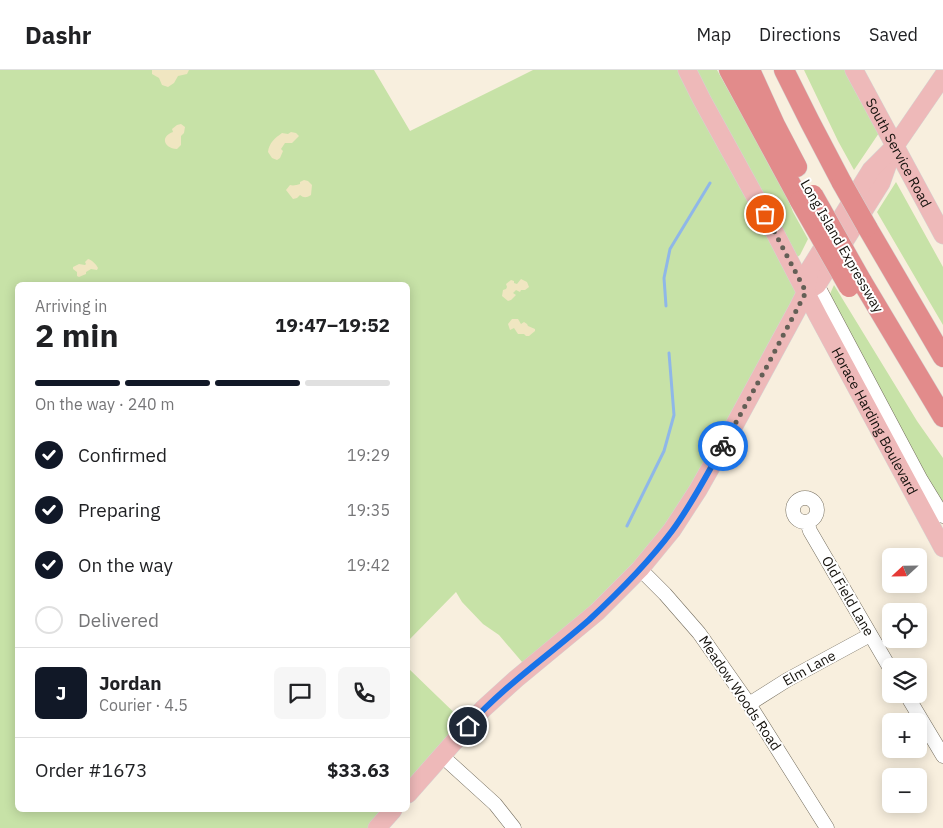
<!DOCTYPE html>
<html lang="en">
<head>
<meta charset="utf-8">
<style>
  :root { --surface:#fff; --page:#f6f6f6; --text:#202124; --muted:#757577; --line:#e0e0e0; --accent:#111827 }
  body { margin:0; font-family:"IBM Plex Sans",sans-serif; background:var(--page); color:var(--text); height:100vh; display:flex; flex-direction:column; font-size:19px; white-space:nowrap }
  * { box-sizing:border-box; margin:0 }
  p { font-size:16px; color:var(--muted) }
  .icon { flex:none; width:28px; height:28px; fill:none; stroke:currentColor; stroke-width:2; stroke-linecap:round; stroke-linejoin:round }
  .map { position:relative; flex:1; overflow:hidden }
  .side { position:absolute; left:15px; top:212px; width:395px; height:530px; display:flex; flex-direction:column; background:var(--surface); border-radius:8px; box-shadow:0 2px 12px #0003 }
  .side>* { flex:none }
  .needle { width:32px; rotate:248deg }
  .tools { position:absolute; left:882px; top:478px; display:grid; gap:10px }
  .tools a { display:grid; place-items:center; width:45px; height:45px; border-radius:8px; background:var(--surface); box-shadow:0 2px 12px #0003; font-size:25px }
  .pin { position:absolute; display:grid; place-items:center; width:42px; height:42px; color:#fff; margin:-21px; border:2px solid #fff; border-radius:50%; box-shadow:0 1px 5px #0007 }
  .courier { position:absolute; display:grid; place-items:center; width:50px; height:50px; margin:-25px; border:4px solid #1a73e8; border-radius:50%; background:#fff; color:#222; box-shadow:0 1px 6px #0007 }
  .head em { font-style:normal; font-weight:800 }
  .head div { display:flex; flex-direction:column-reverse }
  .head { display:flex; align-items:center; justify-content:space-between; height:85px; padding:0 20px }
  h1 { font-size:32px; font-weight:800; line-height:38px }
  .bar { display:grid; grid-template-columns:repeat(4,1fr); gap:8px 5px; align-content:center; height:60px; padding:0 20px }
  .bar i { height:6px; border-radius:4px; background:var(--line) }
  .bar .on { background:var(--accent) }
  .bar p { grid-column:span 4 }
  .line { display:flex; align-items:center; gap:12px; padding:0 20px; border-top:1px solid var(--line) }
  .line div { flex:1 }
  .round { display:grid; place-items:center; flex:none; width:52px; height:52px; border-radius:8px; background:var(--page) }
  ol { padding:0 20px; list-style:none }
  li { display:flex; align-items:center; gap:15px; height:55px }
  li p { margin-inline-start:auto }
  li .icon { padding:5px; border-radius:50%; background:var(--accent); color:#fff; stroke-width:4 }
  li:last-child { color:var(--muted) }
  li i { width:28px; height:28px; border:2px solid var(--line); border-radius:50% }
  header { display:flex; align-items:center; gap:30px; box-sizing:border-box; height:70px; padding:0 25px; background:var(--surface); border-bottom:1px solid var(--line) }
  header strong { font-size:24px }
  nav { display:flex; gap:28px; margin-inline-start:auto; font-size:18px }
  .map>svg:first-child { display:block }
</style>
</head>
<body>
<header>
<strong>Dashr</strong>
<nav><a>Map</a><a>Directions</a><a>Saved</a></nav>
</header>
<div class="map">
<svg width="943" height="758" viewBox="0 0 943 758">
  <rect width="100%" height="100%" fill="#f8efde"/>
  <!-- green -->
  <path fill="#c7e2a7" d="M 0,0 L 374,0 L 410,61 L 533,0 L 687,0 L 806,222 L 672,460 L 528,599 L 499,565 L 483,554 L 462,532 L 456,522 L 408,571 L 408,215 L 18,215 L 18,740 L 391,740 L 375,758 L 0,758 Z
    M 696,0 L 717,0 L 785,121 L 793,142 L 808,169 L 800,185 L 796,188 Z
    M 804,0 L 845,0 L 879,63 L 854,100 L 838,71 Z
    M 896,112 L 943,197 L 943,255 L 877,142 Z
    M 834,215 L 917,351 L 943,388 L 943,436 L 936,425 L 835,235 L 830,224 Z
    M 408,598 L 468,656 L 408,722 Z"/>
  <!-- sand -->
  <path fill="#f0e6c1" d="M 152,0 L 189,0 L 187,4 L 178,6 L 174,13 L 168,17 L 162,15 L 159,8 L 152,4 Z
    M 181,54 L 185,57 L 184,63 L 181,66 L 181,75 L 177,79 C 165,79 159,67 173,62 L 172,59 L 177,55 Z
    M 291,62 L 296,63 L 299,66 L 292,73 L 285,73 L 281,79 L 283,81 L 280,88 L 277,90 L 272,88 L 268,82 C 269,73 275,68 282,63 L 288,64 Z
    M 304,110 L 308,111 L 312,115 L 311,125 C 306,128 304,128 300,125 L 297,128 L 293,129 L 286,120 L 290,115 C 293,116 297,115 300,114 L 300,112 Z
    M 88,189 C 92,190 96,194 98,198 L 97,200 L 91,199 L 86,202 L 86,204 L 79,207 L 77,206 L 77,202 L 73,199 L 73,197 L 79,194 L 85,195 L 86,194 L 85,192 Z
    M 521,209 L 527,212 L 529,217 L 525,220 L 521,220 L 520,222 L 516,220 L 513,223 L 516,225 L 511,230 L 508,231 L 502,226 L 503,220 L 506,219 L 507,217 L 506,214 L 511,210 L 514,211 L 514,213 L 517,214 Z
    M 512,249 L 518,249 L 521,254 L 524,252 L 527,254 L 528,256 L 535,259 L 535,261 L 529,266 L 526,266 L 524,264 L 518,264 L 514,258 L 510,260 L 508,254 Z"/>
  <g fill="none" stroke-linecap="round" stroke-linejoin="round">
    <!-- stream -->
    <path stroke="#8fb7e8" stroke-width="3" d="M 666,236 L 664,208 L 670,179 L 710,113
      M 627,456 L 664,381 L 674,345 L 669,283"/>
    <defs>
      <path id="minor" d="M 813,207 L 921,410 L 943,446
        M793 440a12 12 0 1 1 24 0a12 12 0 1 1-24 0Z
        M 807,452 L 810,461 L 891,600
        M 640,499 L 665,524 L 699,563 L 749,634 L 827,758
        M 906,624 L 943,686
        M 749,634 L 787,610 L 870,565
        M 441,685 L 495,734 L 514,758"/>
      <g id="major">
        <path id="s1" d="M 687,0 L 702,30 L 773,159 L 818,246 L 943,478"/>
        <path id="s2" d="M 854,0 L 943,165"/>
        <path d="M 806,222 L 817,215 L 881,113 L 892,82"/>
        <path d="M 408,724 L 483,639 L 516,609 L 597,542 L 640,499 L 672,460 L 698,420 L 729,365 L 798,238 L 806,222 L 809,200 L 871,100 L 895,76 L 943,6"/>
        <path d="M 377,758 L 393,740"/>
      </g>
      <path id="highway" d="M 729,0 L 800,131
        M 750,0 L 775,55 L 797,97
        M 784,0 L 810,52 L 842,113
        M 867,157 L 943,287
        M 861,210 L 943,347"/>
    </defs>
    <!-- minor casing -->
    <use href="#minor" stroke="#736c5d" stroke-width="15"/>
    <!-- major casing -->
    <use href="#major" stroke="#d5d4d3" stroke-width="19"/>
    <!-- highway casing -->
    <use href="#highway" stroke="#d5d4d3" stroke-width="21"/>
    <!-- minor -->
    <use href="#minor" stroke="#fff" stroke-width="14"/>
    <!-- major -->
    <use href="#major" stroke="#eeb9b9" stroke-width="18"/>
    <!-- highway -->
    <use href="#highway" stroke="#e28b8b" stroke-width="20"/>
    <defs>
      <path id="highway-bridge" d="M 842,113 L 867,157
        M 813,125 L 861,210
        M 800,131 L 849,217"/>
    </defs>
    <!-- highway-bridge casing -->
    <use href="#highway-bridge" stroke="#d5d4d3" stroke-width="21" stroke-linecap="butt"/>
    <!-- highway-bridge -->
    <use href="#highway-bridge" stroke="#e28b8b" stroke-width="20"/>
  </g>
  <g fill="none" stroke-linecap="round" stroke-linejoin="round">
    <!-- done -->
    <path stroke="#645f56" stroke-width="5" stroke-dasharray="0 9" d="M 723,376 L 766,298 L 806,222 L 765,144"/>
    <!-- route -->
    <path stroke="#1a73e8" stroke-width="6" d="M 468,656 C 505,615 548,586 589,550 C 618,523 648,493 672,461 C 692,434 707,404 723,376"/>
  </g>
  <g text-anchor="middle" stroke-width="4" stroke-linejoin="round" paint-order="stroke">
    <!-- street labels -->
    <g font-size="14" fill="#14110c" stroke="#fff">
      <text dy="5" stroke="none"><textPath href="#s2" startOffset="94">South Service Road</textPath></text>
      <text transform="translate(842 176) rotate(60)" y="5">Long Island Expressway</text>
      <text dy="5" stroke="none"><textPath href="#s1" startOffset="398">Horace Harding Boulevard</textPath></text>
      <text transform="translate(848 526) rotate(60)" y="5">Old Field Lane</text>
      <text transform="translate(809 598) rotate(-29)" y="5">Elm Lane</text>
      <text transform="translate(740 623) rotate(56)" y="5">Meadow Woods Road</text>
    </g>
  </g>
</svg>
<div class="tools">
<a><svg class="needle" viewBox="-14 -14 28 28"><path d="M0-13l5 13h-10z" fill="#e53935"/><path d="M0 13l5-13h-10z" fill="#757577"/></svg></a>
<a><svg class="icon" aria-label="locate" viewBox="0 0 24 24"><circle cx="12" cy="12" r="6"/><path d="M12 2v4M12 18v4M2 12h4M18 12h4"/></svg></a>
<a><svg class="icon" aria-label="layers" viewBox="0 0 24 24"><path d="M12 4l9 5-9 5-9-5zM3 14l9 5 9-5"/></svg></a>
<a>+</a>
<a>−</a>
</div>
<div class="pin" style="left:765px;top:144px;background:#ea580c"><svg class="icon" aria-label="bag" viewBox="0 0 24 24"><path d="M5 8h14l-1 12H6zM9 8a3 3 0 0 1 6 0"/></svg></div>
<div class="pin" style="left:468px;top:656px;background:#1f2937"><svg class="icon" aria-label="home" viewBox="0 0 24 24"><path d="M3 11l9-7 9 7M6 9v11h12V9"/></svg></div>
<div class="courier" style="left:723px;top:376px"><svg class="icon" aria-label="bike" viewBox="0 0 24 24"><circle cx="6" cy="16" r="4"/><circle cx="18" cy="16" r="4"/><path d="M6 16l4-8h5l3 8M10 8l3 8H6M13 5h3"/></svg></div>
<section class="side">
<div class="head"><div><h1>2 min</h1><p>Arriving in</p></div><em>19:47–19:52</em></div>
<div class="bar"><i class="on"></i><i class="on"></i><i class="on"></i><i></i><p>On the way · 240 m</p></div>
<ol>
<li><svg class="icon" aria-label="check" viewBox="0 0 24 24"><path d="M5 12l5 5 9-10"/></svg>Confirmed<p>19:29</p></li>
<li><svg class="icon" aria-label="check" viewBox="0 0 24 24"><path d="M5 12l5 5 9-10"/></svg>Preparing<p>19:35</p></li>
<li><svg class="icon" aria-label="check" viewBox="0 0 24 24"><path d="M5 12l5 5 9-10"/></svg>On the way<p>19:42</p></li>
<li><i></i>Delivered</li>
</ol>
<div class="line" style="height:90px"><b class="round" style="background:var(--accent);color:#fff">J</b><div><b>Jordan</b><p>Courier · 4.5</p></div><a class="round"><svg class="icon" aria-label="chat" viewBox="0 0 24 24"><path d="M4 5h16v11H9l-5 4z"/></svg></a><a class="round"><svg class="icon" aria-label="phone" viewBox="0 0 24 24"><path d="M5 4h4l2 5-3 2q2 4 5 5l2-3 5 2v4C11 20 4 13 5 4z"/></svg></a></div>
<div class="line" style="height:65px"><div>Order #1673</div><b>$33.63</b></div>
</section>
</div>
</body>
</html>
